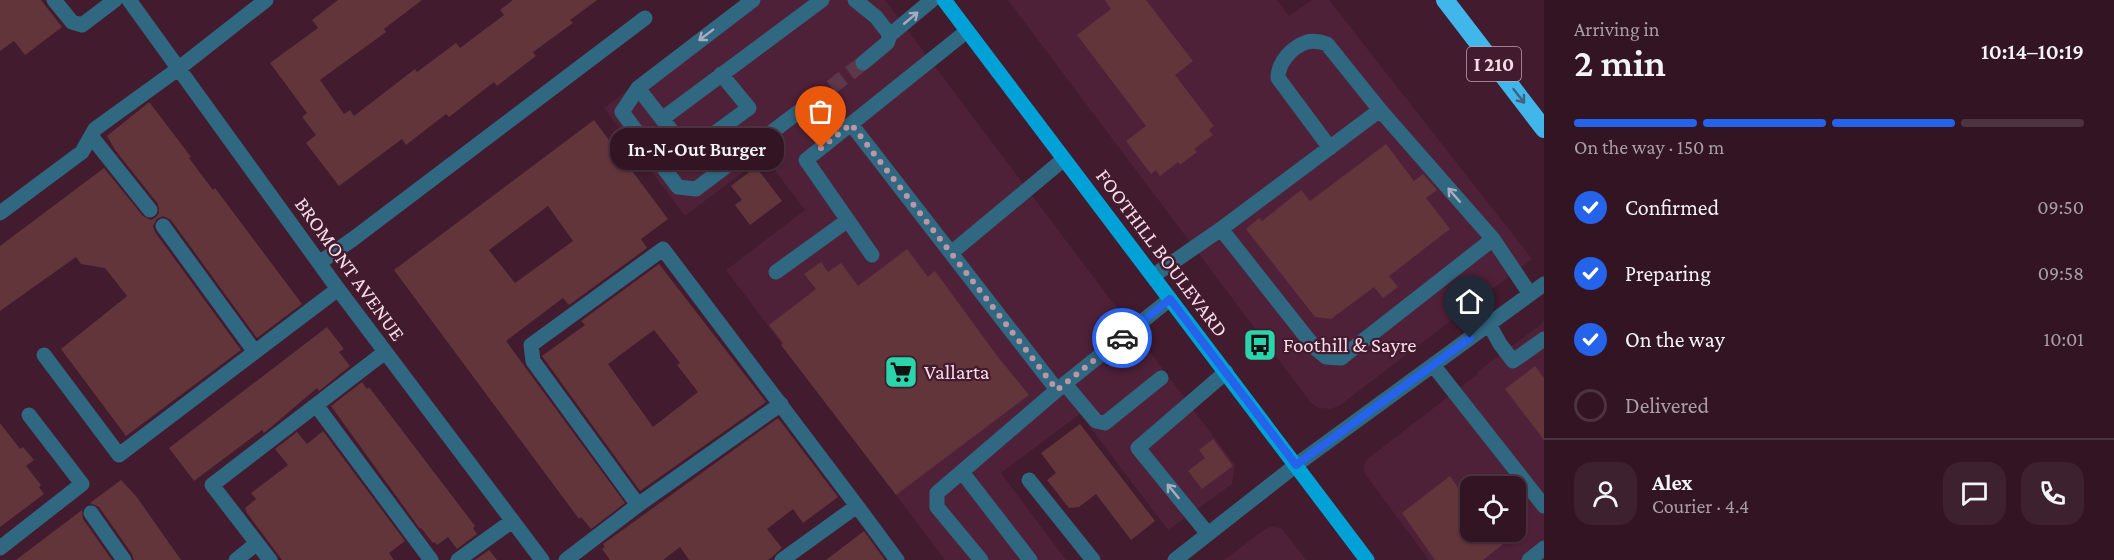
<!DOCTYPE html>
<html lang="en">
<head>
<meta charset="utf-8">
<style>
  :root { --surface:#321422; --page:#3d212f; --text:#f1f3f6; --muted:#a89ea5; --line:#4d3340; --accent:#2563eb }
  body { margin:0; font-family:"Crimson Pro",serif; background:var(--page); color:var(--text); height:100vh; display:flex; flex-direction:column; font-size:22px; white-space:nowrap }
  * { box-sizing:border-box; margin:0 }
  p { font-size:20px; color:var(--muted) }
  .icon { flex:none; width:33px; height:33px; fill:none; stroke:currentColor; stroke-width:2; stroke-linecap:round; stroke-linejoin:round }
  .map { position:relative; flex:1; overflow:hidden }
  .side { display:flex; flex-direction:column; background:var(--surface); width:570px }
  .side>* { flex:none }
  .fabs { position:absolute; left:1460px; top:476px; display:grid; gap:12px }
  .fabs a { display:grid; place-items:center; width:66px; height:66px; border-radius:12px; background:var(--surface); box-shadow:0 2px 4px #0004,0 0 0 2px var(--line); font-size:30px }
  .pin { position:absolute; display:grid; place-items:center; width:51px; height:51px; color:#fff; margin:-62px -26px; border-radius:50% 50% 50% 0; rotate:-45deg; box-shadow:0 0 6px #0007 }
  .pin .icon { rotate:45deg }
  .courier { position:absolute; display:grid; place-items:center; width:60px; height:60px; margin:-30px; border:4px solid #2563eb; border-radius:50%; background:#fff; color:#222; box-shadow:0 2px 8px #0007 }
  .bubble { position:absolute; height:42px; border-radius:18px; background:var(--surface); box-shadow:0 2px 4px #0004,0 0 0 2px var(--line); font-size:20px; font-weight:600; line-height:42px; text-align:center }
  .overview em { font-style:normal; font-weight:600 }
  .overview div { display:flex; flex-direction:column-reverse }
  .overview { display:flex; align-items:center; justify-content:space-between; height:102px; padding:0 30px }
  h1 { font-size:39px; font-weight:600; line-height:45px }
  .bar { display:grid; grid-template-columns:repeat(4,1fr); gap:9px 6px; align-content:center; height:72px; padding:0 30px }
  .bar i { height:8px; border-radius:4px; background:var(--line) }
  .bar .on { background:var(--accent) }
  .bar p { grid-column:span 4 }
  .line { display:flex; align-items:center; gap:15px; padding:0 30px; border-top:2px solid var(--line) }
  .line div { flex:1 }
  .round { display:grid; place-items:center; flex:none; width:63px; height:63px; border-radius:18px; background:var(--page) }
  ol { padding:0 30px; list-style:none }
  li { display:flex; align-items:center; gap:18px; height:66px }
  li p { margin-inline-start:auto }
  li .icon { padding:6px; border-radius:50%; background:var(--accent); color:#fff; stroke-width:4 }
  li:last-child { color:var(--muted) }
  li i { width:33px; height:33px; border:3px solid var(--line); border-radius:50% }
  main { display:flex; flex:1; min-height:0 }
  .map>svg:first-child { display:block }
</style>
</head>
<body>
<main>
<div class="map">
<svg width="1544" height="560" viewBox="0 0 1544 560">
  <rect width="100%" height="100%" fill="#421b2e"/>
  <!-- built -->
  <path fill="#4f2138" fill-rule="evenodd" d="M 747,0 L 885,0 L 1235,465 L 1232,484 L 1168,530 L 1080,414 L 1001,473 L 1066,560 L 945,560 L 726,270 L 805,210 L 764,156 L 685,216 L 604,108 Z
    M 1008,0 L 1277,0 L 1289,16 L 1312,0 L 1329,0 L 1532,259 L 1339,406 L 1330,409 L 1318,408 L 1311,403 Z
    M 1544,320 L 1544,560 L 1429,560 L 1365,474 L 1364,468 L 1366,460 L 1478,374 L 1477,372 L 1540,325 ZM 1470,486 L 1515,486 L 1515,531 L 1470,531 Z
    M 1273,526 L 1282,529 L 1306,560 L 1224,560 L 1265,529 Z"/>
  <!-- building -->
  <path fill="#62353b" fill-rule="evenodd" d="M 0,0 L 41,0 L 62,27 L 25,55 L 14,41 L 0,51 Z
    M 338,0 L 422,0 L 384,29 L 386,32 L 320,80 L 344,114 L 350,110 L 354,116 L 415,69 L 417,72 L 456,43 L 460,48 L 504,15 L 500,10 L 513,0 L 597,0 L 570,20 L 573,23 L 533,52 L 536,56 L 497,86 L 494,82 L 449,117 L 446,114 L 406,145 L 402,139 L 339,186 L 306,143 L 316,135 L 302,117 L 307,113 L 270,63 L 318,28 L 312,20 Z
    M 1105,0 L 1146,0 L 1193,61 L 1175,75 L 1214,126 L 1209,130 L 1213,135 L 1194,149 L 1197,152 L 1180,165 L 1178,162 L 1160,176 L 1156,170 L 1151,174 L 1126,141 L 1146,126 L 1077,35 L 1111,9 Z
    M 148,103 L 150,103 L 191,157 L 189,158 L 213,190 L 215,188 L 302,304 L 257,338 L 171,220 L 163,216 L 157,219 L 153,226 L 155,232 L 241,350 L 126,436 L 61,349 L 127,296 L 105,268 L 81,264 L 76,257 L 0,311 L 0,246 L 104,168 L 143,216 L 151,220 L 156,217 L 159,213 L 158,204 L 115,150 L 107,136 Z
    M 594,120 L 668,219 L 641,239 L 647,248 L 569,305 L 563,298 L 506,341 L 625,503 L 591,529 L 581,517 L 579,519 L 394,270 ZM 548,206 L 573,241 L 515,283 L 489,250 Z
    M 1386,144 L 1414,181 L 1423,174 L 1437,190 L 1426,198 L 1450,229 L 1389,276 L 1398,287 L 1383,298 L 1374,287 L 1331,319 L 1315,317 L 1246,229 L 1259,218 L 1262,221 L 1301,190 L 1310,201 Z
    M 756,167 L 782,201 L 750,225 L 735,205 L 742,200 L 731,186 Z
    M 907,249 L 928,277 L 935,271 L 998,357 L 1029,395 L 896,495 L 781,345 L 783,343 L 769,325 L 816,289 L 804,274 L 821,262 L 828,272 L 841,263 L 858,286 Z
    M 659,264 L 766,402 L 640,491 L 542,356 L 585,325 L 581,321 ZM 654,330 L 680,363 L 677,365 L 698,392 L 653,427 L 608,364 Z
    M 327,327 L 344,349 L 339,352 L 350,366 L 319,391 L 317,388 L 264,433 L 262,430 L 194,481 L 169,448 Z
    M 1535,366 L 1544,378 L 1544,440 L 1505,389 Z
    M 362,382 L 367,389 L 369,387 L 475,526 L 473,528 L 477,534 L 457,549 L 448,537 L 437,545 L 435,542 L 433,543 L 421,528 L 420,529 L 331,406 Z
    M 778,418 L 838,497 L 803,523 L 793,509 L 767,529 L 782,548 L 773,556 L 768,560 L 689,560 L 680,547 L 663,560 L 610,560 L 602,549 L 605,547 L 603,544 Z
    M 0,423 L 20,449 L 23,447 L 34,460 L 26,466 L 41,485 L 39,487 L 44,494 L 0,527 Z
    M 1080,424 L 1155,521 L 1131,540 L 1096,494 L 1079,507 L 1069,508 L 1047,480 L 1056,473 L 1041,453 Z
    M 323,431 L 405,541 L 389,553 L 394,560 L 282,560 L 247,513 L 245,508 L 256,499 L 251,493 L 288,465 L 275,449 L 297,432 L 307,444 Z
    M 1213,439 L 1233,466 L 1202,489 L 1188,471 L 1205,458 L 1199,450 Z
    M 1450,476 L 1459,489 L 1470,480 L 1470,531 L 1499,531 L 1507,541 L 1483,560 L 1435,560 L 1402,513 Z
    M 121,480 L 136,496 L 181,560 L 134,560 L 132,554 L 99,507 L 90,503 Z
    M 82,510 L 83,519 L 112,560 L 16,560 Z
    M 864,531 L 885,560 L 826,560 Z
    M 489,550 L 497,560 L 475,560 Z"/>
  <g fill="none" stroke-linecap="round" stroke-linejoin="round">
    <!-- minor-tunnel -->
    <path stroke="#5d384a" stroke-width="15" stroke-dasharray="15 8" stroke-linecap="butt" d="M 813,101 L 863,63"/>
    <!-- minor -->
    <path stroke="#306781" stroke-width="15" d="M 54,0 L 72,22 L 82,25 L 115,0
      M 129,0 L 338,289 L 542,560
      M 753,0 L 638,88 L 622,112 L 678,187 L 696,189 L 813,101
      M 855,0 L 876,17 L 890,35
      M 863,63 L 887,43 L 890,35 L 932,0
      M 721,74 L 749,108 L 689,152 L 662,119 L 822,0
      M 638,88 L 662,119
      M 851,124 L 1057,390
      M 91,136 L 150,210
      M 1330,148 L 1278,78 C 1278,62 1292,47 1307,42 C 1314,40 1321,42 1327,44 L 1380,110 L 1493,239
      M 0,213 L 82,152 L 95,129 L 178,69 L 266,0
      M 163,226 L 255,352
      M 1221,229 L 1380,110
      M 951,253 L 1064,159
      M 872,255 L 806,160 L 967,31
      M 319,263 L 353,239 L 645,18
      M 776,272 L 848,220
      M 1153,276 L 1221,229 L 1315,348 L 1326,357 L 1341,358 L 1493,239 L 1530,294
      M 1489,324 L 1500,344 L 1513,361 L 1544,339
      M 44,355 L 119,455 L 338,289
      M 1433,365 L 1544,506
      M 1065,384 L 1096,421 L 1105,423 L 1161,378
      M 316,405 L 431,560
      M 962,472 L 1030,560
      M 1029,480 L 1093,560
      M 638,505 L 781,404
      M 857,506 L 897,560
      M 91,513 L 124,560
      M 1208,534 L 1138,448 L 1226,372
      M 0,548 L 82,484 L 29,415
      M 236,560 L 257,543
      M 270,560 L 212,485 L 385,352
      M 458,560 L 512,521
      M 566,560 L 638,505 L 533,361 L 531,345 L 663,249 L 857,506 L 782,560
      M 981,560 L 937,507 L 937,493 L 1057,390 L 1170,299
      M 1175,560 L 1296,465 L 1544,284
      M 1529,560 L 1544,548"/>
    <!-- major -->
    <path stroke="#00a1d7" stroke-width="15" d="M 944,0 L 1367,560"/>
    <!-- highway -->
    <path stroke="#40b6ea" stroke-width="18" d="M 1445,0 L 1544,129"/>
  </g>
  <!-- one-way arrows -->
  <defs><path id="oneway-shaft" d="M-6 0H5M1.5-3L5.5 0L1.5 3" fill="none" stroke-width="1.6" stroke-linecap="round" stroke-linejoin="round" transform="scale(1.5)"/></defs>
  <g stroke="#a7adbe">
    <use href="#oneway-shaft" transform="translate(911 18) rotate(-40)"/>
    <use href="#oneway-shaft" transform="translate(706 35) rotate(143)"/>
    <use href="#oneway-shaft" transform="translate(1454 195) rotate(-131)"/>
    <use href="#oneway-shaft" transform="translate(1173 491) rotate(-129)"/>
  </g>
  <use stroke="#416183" href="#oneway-shaft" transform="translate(1519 96) rotate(52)"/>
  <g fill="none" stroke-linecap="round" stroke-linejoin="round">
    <!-- done -->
    <path stroke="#b898a6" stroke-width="6" stroke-dasharray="0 10.8" d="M 821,148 L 851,124 L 1057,390 L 1122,338"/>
    <!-- route -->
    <path stroke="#2563eb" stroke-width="8" d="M 1122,338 L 1170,299 L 1296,465 L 1470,338"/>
  </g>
  <!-- icons -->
  <defs>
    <symbol id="bus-square" viewBox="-11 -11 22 22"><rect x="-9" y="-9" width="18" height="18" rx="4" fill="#2bd5ac" stroke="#421b2e"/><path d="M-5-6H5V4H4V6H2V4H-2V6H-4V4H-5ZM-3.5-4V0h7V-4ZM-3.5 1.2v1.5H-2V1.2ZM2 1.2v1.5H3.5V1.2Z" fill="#111"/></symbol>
    <symbol id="supermarket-square" viewBox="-11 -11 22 22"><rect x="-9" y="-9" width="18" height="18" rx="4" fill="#2bd5ac" stroke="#421b2e"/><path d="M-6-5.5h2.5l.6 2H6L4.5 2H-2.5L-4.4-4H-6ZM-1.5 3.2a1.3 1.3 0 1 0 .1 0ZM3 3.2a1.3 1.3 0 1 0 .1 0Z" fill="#111"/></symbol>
  </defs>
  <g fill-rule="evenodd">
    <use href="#bus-square" x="1241" y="326" width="38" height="38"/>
    <use href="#supermarket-square" x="882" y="353" width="38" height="38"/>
  </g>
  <g text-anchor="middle" stroke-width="4.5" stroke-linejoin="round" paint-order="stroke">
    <!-- shield labels -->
    <rect fill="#421b2e" stroke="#c1a2b0" stroke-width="1.5" x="1467" y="47" width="54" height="34" rx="4.5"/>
    <g font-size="20" font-weight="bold" fill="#f7dce7">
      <text x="1494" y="71">I 210</text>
    </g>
    <!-- street labels -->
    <g font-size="21" fill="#f7dce7" stroke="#421b2e">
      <text transform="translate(1162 253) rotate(53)" y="7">FOOTHILL BOULEVARD</text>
      <text transform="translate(350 269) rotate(54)" y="7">BROMONT AVENUE</text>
    </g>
    <!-- poi labels -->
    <g font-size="21" fill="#f7dce7" stroke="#421b2e" text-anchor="start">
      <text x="1283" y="352">Foothill &amp; Sayre</text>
      <text x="924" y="379">Vallarta</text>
    </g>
  </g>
</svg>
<div class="fabs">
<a><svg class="icon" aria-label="locate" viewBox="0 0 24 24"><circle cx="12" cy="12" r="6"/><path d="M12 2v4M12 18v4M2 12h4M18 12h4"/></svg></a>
</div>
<div class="pin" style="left:821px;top:148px;background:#ea580c"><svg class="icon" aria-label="bag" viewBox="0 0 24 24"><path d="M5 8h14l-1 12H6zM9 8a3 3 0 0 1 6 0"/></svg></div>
<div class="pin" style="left:1470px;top:338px;background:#1f2937"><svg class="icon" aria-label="home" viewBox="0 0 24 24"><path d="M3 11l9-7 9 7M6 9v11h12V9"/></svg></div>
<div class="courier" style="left:1122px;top:338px"><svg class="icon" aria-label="car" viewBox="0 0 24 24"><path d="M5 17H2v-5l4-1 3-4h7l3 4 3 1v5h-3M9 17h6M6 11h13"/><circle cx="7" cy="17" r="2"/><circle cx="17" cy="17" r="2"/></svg></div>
<div class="bubble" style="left:610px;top:128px;width:174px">In-N-Out Burger</div>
</div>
<section class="side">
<div class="overview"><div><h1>2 min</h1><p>Arriving in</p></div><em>10:14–10:19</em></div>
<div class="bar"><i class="on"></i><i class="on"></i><i class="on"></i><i></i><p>On the way · 150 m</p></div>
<ol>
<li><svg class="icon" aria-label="check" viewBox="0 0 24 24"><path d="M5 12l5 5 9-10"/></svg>Confirmed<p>09:50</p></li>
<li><svg class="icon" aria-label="check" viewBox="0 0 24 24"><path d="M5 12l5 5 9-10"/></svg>Preparing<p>09:58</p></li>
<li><svg class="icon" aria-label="check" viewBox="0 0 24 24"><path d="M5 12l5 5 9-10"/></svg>On the way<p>10:01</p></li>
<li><i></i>Delivered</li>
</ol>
<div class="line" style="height:108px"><a class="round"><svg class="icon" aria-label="person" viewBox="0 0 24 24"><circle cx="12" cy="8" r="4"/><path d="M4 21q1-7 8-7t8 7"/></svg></a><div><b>Alex</b><p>Courier · 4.4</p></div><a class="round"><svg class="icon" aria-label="chat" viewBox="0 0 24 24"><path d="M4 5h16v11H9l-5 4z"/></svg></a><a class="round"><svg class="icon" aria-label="phone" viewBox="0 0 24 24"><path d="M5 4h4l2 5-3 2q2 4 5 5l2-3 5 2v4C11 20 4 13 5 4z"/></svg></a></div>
</section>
</main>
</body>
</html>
